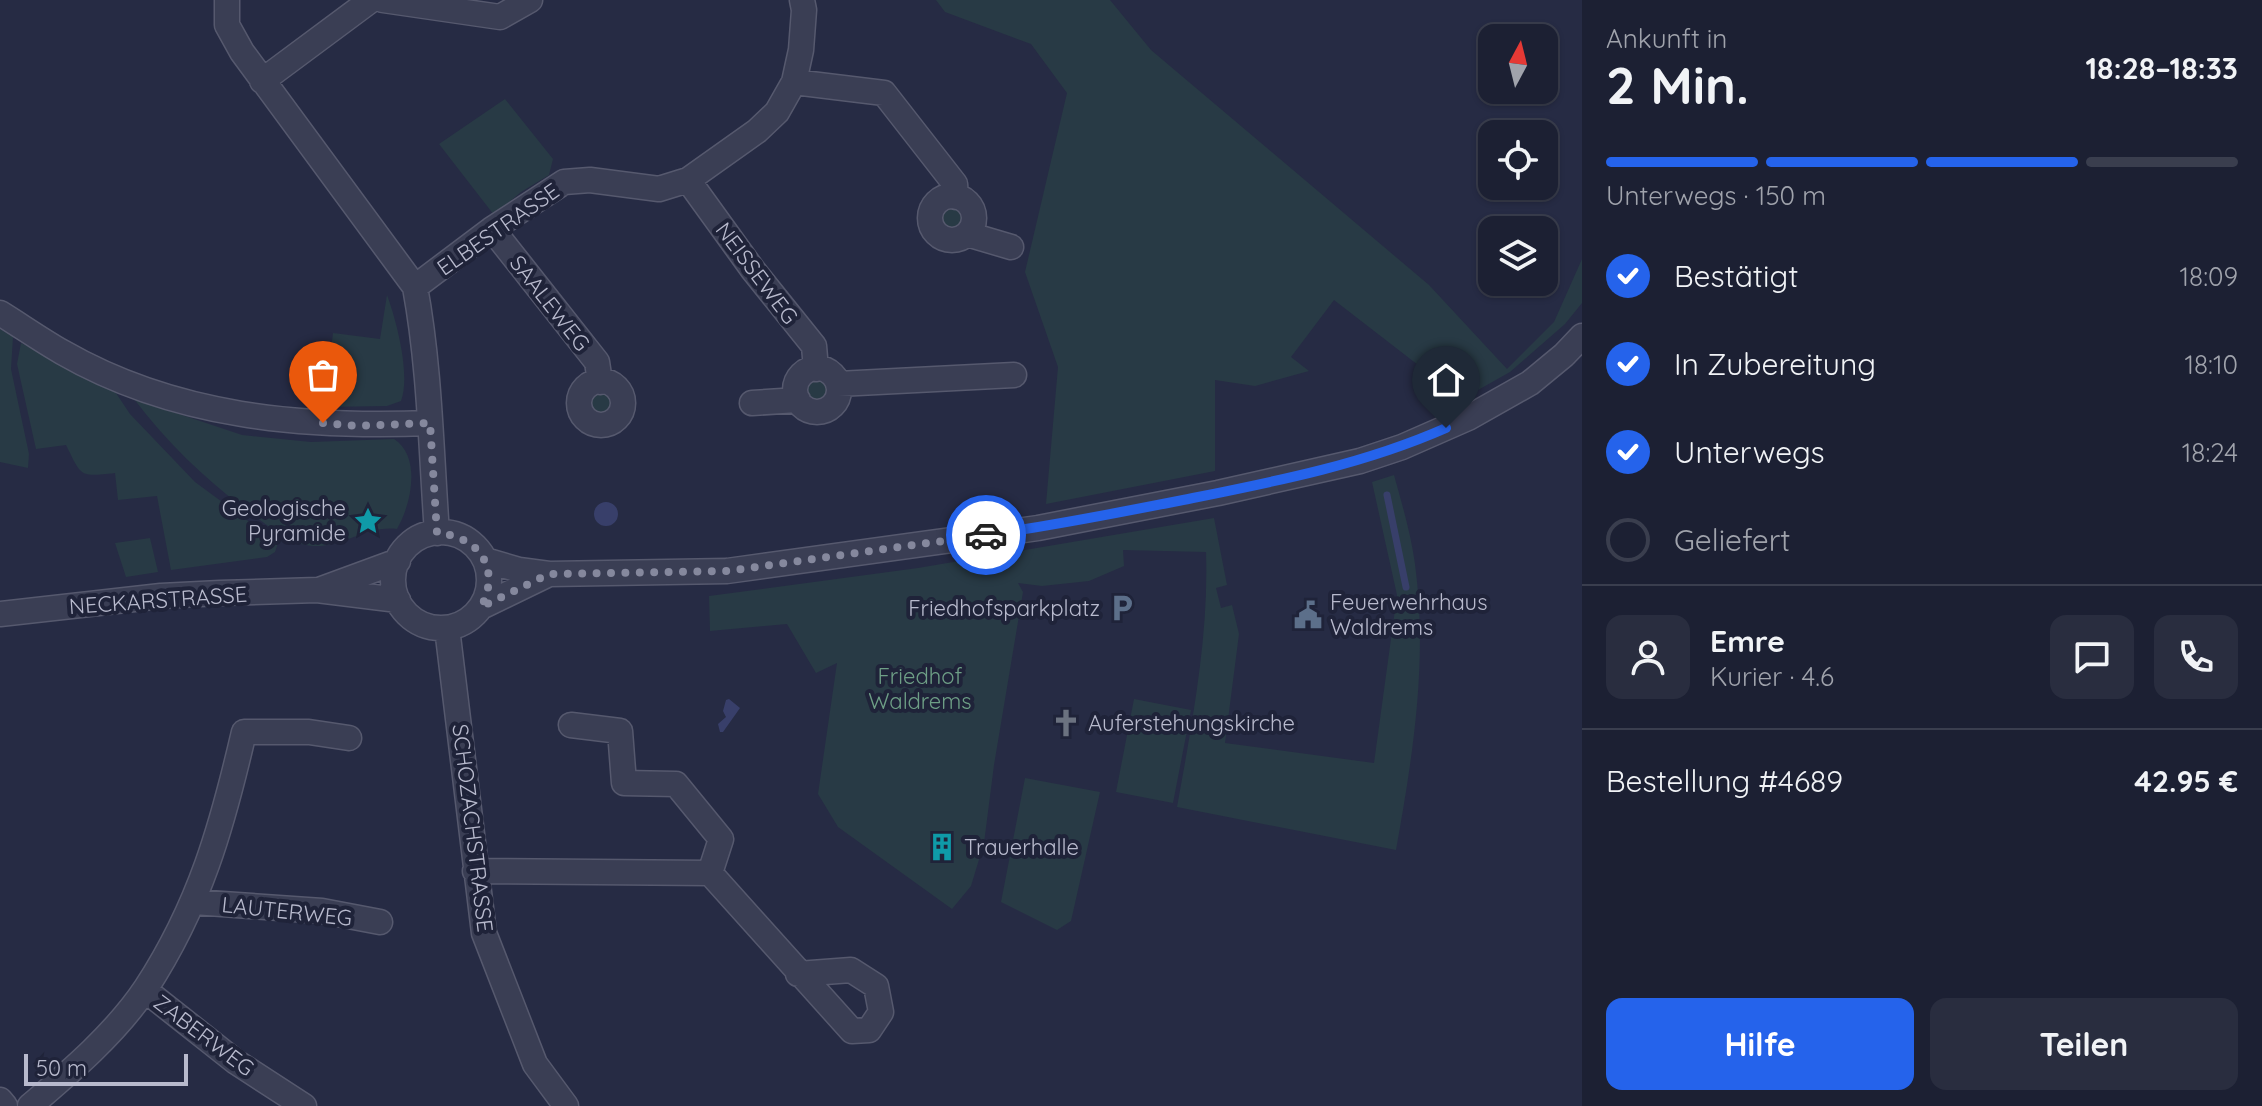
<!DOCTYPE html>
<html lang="de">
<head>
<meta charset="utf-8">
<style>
  :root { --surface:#1c2033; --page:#292d3f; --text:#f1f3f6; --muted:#a0a3ac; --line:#3a3e4e; --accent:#2563eb }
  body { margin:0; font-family:Quicksand,sans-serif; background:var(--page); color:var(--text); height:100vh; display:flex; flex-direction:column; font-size:30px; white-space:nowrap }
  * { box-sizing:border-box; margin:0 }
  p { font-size:26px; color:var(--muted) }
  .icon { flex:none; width:44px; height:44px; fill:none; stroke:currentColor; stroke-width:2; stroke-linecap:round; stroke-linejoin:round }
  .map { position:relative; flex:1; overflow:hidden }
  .panel { display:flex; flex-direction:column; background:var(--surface); width:680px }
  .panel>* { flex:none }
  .needle { width:52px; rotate:7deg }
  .controls { position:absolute; left:1478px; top:24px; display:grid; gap:16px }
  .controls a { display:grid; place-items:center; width:80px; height:80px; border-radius:16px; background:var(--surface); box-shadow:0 2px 6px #0004,0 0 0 2px var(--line); font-size:40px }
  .scale { position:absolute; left:24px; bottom:20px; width:164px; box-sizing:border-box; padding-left:8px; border:4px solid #b8bacd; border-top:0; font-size:22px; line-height:28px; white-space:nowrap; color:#b8bacd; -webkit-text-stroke:6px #1f2339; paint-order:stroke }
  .pin { position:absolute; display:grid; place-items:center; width:68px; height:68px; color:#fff; margin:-82px -34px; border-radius:50% 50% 50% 0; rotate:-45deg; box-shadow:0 0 8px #0007 }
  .pin .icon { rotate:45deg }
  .courier { position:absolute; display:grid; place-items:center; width:80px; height:80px; margin:-40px; border:6px solid #2563eb; border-radius:50%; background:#fff; color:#222; box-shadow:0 2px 10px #0007 }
  .overview em { font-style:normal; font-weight:700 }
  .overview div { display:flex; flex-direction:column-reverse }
  .overview { display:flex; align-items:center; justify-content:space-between; height:136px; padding:0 24px }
  h1 { font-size:52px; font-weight:700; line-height:60px }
  .bar { display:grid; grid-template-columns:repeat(4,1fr); gap:12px 8px; align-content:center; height:96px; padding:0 24px }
  .bar i { height:10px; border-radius:6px; background:var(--line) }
  .bar .current { background:var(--accent) }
  .bar p { grid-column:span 4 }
  .line { display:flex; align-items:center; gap:20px; padding:0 24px; border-top:2px solid var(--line) }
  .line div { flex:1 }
  .round { display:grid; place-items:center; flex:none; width:84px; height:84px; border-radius:16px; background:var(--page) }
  ol { padding:0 24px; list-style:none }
  li { display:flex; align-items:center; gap:24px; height:88px }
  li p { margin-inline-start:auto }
  li .icon { padding:8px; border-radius:50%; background:var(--accent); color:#fff; stroke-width:4 }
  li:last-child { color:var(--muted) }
  li i { width:44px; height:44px; border:4px solid var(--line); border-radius:50% }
  .button { display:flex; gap:16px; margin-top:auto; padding:16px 24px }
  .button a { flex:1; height:92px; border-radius:16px; background:var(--accent); color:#fff; font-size:32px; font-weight:700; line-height:92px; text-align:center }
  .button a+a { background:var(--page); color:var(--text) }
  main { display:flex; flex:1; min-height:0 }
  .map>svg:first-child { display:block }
</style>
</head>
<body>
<main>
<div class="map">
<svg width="1582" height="1106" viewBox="0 0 1582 1106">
  <rect width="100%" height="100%" fill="#262b44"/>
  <!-- green -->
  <path fill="#283a45" d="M 936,0 L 1110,0 L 1151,50 L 1429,285 L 1507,369 L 1554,322 L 1582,259 L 1582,303 L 1565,324 L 1510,372 L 1462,399 L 1334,300 L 1291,357 L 1309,371 L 1255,386 L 1215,380 L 1215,471 L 1046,504 L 1058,367 L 1025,272 L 1067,93 L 1031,44 L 945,12 Z
    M 505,99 L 553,159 L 549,175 L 521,192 L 494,215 L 439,144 Z
    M937 218a14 14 0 1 1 28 0a14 14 0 1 1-28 0Z
    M 387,295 C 396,319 411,375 401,401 L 387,406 L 324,407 L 333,333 L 380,339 Z
    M 0,329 L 13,337 L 11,369 L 29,454 L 28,468 L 0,462 Z
    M 21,343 L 114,390 L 130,414 L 195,482 L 278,543 L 275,552 L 267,557 L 171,570 L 157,496 L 118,500 L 115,473 C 79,477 82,477 66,445 L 36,449 L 17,364 Z
    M803 390a14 14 0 1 1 28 0a14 14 0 1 1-28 0Z
    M587 403a14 14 0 1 1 28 0a14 14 0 1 1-28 0Z
    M 134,399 L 242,435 L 311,442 L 394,439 C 422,457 411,505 397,529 C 367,525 342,548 313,546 C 289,544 272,528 253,515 C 207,481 169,445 134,399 Z
    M 1394,475 C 1402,504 1411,534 1415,564 C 1428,661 1413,755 1396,850 L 1177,807 C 1192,724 1209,636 1206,552 L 1123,550 L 1124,566 L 1089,581 L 1042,586 L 1018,583 L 1023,592 L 994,765 L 984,843 L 971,886 L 952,909 L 838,827 L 818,794 L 837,663 L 816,673 L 787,624 L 710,631 L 709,596 L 918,568 L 1214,518 L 1227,585 L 1216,588 L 1221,608 L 1232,605 L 1239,634 L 1225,743 L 1374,763 L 1397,595 L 1372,482 Z
    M 150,538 L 158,572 L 126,577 L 115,543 Z
    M 1134,699 L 1191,710 L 1173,803 L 1116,792 Z
    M 1025,778 L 1100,792 L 1071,921 L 1057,930 L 1001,902 Z"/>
  <!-- water -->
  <path fill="#383f6a" d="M594 514a12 12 0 1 1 24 0a12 12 0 1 1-24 0Z
    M 729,699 L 740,708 L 723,732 L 720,732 L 718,724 L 726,717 L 723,711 L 726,700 Z"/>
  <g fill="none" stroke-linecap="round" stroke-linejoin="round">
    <!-- stream -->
    <path stroke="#383f6a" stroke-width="7" d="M 1387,495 L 1406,587"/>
    <defs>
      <path id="minor" d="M 227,0 L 227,25 L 242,52 L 415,287 C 430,368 431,451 437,533
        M 383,0 L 500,17 L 530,0
        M 262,81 L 371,0
        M 794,82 L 884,93 L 955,184 L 956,197
        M 688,180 L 753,270 L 814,346 L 816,369
        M930 218a22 22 0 1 1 44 0a22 22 0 1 1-44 0Z
        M 492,229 L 597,362 L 600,382
        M 967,234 L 1011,247
        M 415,287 L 492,229 L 564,182 L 590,180 L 659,189 L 688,180 L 757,131 L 777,112 L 794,82 L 801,50 L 804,10 L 802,0
        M 0,313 C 21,326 41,340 62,352 C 175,417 302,428 430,423
        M795 390a22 22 0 1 1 44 0a22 22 0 1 1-44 0Z
        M579 403a22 22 0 1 1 44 0a22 22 0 1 1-44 0Z
        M 838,384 L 1014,375
        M 752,403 L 798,400
        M393 580a48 48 0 1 1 96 0a48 48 0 1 1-96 0Z
        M 485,560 L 519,570 L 549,574 L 727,571 L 1038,528 L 1218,493 L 1360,461 L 1402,447 L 1468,418 L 1530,383 L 1564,355 L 1582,336
        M 319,590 L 398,561
        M 481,607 L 549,574
        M 0,614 L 161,596 L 220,593 L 317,590 L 398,600
        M 447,628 L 484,933 L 535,1064 L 566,1106
        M 571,725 L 620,731 L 624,783 L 676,784 L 721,839 L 710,873
        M 475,871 L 710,873 L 852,1031 L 869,1030 L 881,1012 L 876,986 L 851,970 L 798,974
        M 194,902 L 322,911 L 380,922
        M 145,990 L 236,1062 L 304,1106
        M 0,1100 L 5,1106
        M 30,1106 C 70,1072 116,1033 146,988 C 200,905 222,827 244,732 L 309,732 L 349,738"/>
    </defs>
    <!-- minor casing -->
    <use href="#minor" stroke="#56596e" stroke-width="27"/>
    <!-- minor -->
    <use href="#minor" stroke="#3a3e54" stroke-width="24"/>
  </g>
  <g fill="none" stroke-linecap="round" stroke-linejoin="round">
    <!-- done -->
    <path stroke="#85889d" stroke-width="8" stroke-dasharray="0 14.4" d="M 323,423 L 356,426 L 430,423 L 437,533 C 478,536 502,568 481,607 L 549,574 L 727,571 L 986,535"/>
    <!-- route -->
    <path stroke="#2563eb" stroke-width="10" d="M 986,535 C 1052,526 1117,513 1183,500 C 1273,482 1362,465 1446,428"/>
  </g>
  <!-- icons -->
  <defs>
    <symbol id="sight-bare" viewBox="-9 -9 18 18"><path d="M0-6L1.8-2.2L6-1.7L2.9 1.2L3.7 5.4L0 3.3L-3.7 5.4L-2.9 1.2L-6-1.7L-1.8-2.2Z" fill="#0f9aa8" stroke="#1f2339" stroke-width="2.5" paint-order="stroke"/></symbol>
    <symbol id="parking-bare" viewBox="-9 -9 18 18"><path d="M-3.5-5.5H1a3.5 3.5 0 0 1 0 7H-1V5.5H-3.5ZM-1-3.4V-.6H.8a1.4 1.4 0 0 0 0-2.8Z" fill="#5c6f8a" stroke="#1f2339" stroke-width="2.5" paint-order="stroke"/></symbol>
    <symbol id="civic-bare" viewBox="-9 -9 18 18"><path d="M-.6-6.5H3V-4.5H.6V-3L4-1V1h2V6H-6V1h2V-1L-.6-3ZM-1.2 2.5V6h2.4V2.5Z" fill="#5c6f8a" stroke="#1f2339" stroke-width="2.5" paint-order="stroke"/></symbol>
    <symbol id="church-bare" viewBox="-9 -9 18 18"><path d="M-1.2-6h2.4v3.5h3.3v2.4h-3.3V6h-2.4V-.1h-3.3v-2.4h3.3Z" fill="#6b7280" stroke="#1f2339" stroke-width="2.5" paint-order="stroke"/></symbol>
    <symbol id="building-bare" viewBox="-9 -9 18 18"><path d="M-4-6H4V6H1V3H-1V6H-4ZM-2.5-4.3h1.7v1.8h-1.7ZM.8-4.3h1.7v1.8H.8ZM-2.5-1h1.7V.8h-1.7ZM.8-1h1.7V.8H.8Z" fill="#0f9aa8" stroke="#1f2339" stroke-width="2.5" paint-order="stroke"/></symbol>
  </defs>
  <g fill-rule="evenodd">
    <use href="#sight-bare" x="348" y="501" width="40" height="40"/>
    <use href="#parking-bare" x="1102" y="588" width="40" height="40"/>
    <use href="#civic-bare" x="1288" y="595" width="40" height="40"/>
    <use href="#church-bare" x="1046" y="703" width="40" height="40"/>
    <use href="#building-bare" x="922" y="827" width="40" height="40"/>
  </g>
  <g text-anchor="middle" stroke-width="8" stroke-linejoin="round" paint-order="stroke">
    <!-- street labels -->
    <g font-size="22" fill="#b8bacd" stroke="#1f2339">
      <text transform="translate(498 229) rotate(-35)" y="8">ELBESTRASSE</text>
      <text transform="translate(757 273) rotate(53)" y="8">NEISSEWEG</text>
      <text transform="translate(550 303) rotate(52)" y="8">SAALEWEG</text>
      <text transform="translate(158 600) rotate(-4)" y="8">NECKARSTRASSE</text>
      <text transform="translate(473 828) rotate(83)" y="8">SCHOZACHSTRASSE</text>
      <text transform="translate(287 911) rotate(6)" y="8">LAUTERWEG</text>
      <text transform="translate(204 1035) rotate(37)" y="8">ZABERWEG</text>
    </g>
    <!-- poi labels -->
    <g font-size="22" fill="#b8bacd" stroke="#1f2339" text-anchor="start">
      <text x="346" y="516" text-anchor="end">Geologische<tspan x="346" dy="25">Pyramide</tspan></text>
      <text x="1330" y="610">Feuerwehrhaus<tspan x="1330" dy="25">Waldrems</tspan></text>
      <text x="1100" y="616" text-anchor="end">Friedhofsparkplatz</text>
      <text x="1088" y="731">Auferstehungskirche</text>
      <text x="964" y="855">Trauerhalle</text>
    </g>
    <!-- park labels -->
    <g font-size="22" fill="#6e9f86" stroke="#1f2339">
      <text x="920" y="684">Friedhof<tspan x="920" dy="25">Waldrems</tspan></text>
    </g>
  </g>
</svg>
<div class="controls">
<a><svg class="needle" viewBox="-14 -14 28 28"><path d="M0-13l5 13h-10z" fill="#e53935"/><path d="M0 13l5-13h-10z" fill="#a0a3ac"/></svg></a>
<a><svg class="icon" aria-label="locate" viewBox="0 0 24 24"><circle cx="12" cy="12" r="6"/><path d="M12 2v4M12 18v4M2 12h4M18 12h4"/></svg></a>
<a><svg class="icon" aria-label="layers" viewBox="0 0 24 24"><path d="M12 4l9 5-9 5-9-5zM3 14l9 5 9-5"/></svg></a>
</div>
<div class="scale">50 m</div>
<div class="pin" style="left:323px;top:423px;background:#ea580c"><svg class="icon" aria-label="bag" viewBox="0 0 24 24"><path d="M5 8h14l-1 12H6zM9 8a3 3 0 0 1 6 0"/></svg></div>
<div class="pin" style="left:1446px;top:428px;background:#1f2937"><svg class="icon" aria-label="home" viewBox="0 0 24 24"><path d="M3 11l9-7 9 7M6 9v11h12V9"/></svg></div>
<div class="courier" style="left:986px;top:535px"><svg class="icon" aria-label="car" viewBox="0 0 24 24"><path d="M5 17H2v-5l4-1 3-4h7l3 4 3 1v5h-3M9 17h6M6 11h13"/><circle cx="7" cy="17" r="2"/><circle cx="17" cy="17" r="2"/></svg></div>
</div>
<section class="panel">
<div class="overview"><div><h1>2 Min.</h1><p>Ankunft in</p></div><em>18:28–18:33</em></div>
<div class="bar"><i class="current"></i><i class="current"></i><i class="current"></i><i></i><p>Unterwegs · 150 m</p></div>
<ol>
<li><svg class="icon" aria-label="check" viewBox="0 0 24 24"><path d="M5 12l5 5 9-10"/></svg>Bestätigt<p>18:09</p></li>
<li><svg class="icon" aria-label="check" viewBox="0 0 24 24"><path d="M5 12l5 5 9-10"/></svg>In Zubereitung<p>18:10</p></li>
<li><svg class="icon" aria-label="check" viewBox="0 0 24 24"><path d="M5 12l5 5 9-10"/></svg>Unterwegs<p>18:24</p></li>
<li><i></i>Geliefert</li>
</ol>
<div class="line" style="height:144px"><a class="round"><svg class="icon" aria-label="person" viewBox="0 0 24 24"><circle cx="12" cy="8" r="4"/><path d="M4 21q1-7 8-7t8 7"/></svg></a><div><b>Emre</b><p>Kurier · 4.6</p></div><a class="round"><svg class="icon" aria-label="chat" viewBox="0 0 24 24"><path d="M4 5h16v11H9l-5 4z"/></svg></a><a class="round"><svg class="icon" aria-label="phone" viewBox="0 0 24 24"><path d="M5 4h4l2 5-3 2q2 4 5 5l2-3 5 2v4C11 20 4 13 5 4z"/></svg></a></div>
<div class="line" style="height:104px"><div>Bestellung #4689</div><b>42.95 €</b></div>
<div class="button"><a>Hilfe</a><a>Teilen</a></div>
</section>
</main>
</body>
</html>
